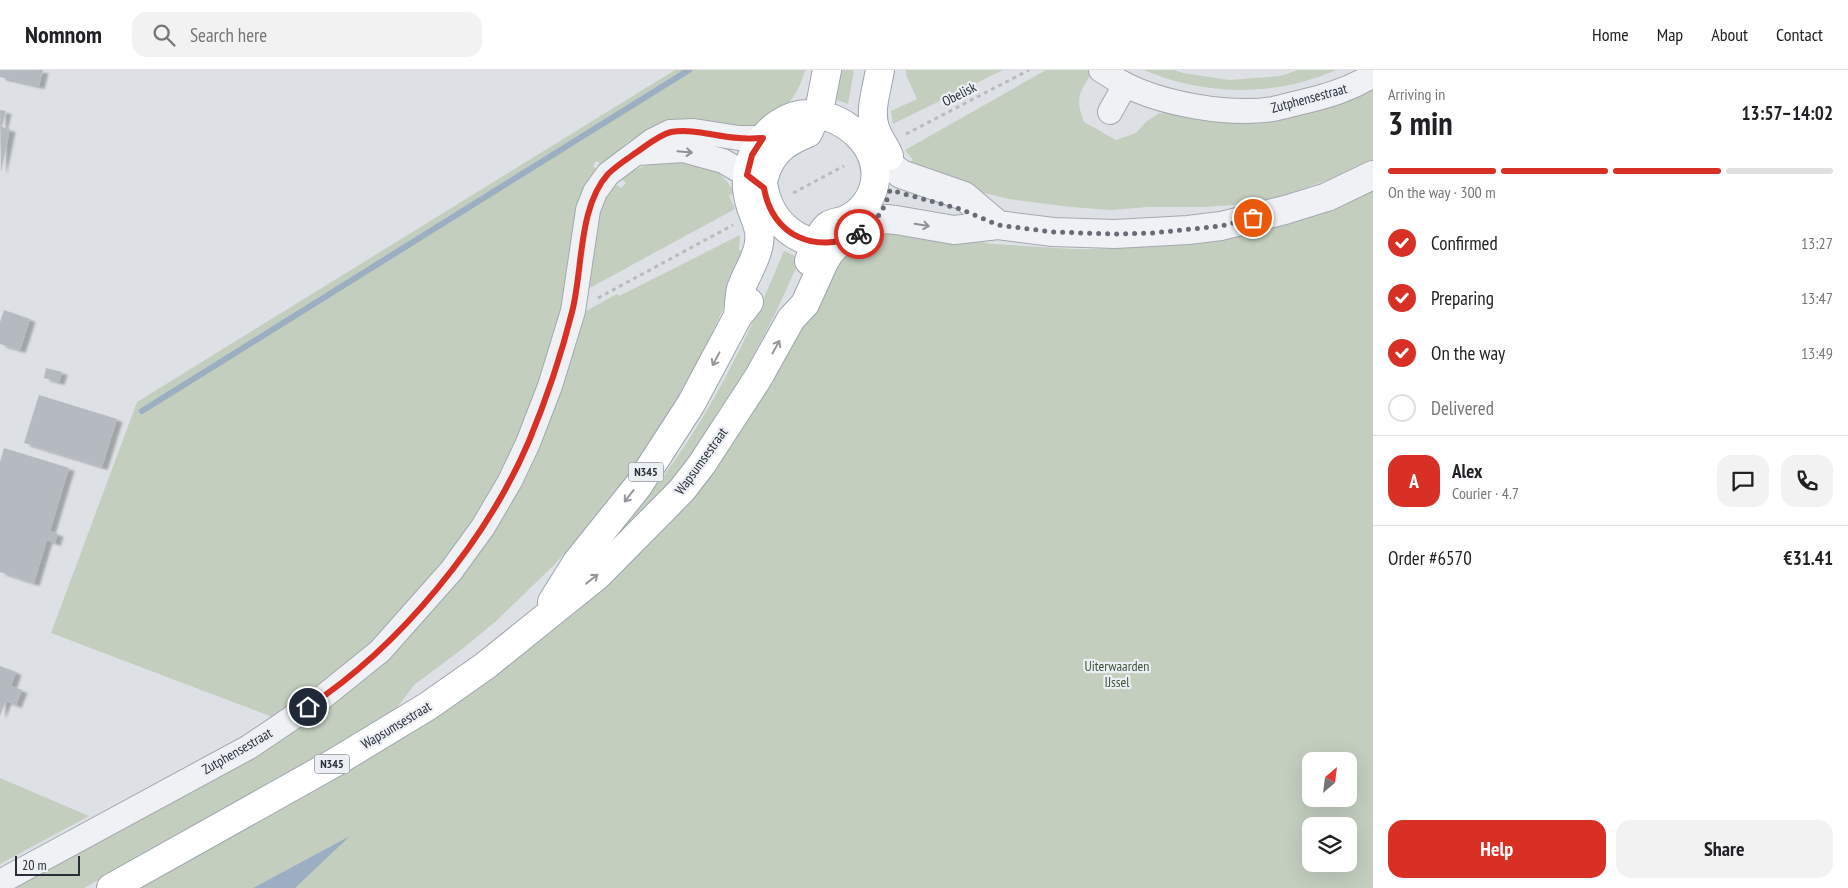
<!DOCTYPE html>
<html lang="en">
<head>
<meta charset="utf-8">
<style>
  :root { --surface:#fff; --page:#f2f2f2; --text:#202124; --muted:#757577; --line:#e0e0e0; --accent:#d93025 }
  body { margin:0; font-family:"PT Sans Narrow",sans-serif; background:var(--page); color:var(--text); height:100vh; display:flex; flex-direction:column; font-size:19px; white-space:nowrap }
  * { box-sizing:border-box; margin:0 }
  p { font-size:16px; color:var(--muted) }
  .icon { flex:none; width:28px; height:28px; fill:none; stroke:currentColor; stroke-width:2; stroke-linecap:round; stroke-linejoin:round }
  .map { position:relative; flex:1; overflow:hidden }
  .drawer { display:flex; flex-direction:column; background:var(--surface); width:475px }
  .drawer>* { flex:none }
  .needle { width:32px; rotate:28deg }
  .controls { position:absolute; left:1302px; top:682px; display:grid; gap:10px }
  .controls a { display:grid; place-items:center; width:55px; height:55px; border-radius:10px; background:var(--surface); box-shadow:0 5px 20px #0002; font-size:25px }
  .scale { position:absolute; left:15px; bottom:12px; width:65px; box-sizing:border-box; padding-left:5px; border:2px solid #282f3a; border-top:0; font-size:14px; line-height:18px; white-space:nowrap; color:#282f3a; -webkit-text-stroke:4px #eceff3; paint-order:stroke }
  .pin { position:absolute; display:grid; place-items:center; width:42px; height:42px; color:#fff; margin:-21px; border:2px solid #fff; border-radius:50%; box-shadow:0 1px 5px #0007 }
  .courier { position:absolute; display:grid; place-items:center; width:50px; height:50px; margin:-25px; border:4px solid #d93025; border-radius:50%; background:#fff; color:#222; box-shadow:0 1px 6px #0007 }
  .headline em { font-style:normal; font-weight:700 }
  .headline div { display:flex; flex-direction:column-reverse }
  .headline { display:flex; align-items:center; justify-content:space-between; height:85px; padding:0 15px }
  h1 { font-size:32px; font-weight:700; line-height:38px }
  .bar { display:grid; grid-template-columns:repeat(4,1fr); gap:8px 5px; align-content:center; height:60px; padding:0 15px }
  .bar i { height:6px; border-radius:4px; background:var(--line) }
  .bar .current { background:var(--accent) }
  .bar p { grid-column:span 4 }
  .line { display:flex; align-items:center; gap:12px; padding:0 15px; border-top:1px solid var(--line) }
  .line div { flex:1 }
  .round { display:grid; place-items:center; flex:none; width:52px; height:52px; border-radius:15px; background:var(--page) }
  ol { padding:0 15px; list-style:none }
  li { display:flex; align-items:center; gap:15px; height:55px }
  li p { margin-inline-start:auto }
  li .icon { padding:5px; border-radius:50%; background:var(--accent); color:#fff; stroke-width:4 }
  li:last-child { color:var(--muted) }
  li i { width:28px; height:28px; border:2px solid var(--line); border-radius:50% }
  .cta { display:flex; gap:10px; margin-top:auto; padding:10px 15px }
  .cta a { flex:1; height:58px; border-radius:15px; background:var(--accent); color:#fff; font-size:20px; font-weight:700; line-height:58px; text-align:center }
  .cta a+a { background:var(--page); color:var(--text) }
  header { display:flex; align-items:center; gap:30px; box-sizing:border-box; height:70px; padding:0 25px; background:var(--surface); border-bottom:1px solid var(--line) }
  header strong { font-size:24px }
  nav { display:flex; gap:28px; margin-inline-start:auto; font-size:18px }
  .search { width:350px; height:45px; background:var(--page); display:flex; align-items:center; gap:12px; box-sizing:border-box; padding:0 18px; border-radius:15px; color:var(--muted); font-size:19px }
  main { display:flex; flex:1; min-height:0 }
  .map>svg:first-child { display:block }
</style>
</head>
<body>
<header>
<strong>Nomnom</strong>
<div class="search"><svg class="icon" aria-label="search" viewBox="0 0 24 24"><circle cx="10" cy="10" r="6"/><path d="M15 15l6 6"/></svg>Search here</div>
<nav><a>Home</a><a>Map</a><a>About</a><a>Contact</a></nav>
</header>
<main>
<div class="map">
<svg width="1373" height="818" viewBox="0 0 1373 818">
  <defs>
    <filter id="shadow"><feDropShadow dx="5.5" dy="3" stdDeviation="1" flood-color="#0004"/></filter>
  </defs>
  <rect width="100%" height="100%" fill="#dde1e5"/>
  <!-- green -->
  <path fill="#c3cebf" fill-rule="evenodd" d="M 675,0 L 805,0 C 798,29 779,48 751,57 L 644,64 L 629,71 L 602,94 L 596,91 L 593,96 L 597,99 L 564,230 L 533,337 L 491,423 L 468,462 L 393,553 L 346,597 L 275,648 L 51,563 L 137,332 Z
    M 836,0 L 854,0 L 848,34 L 831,28 Z
    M 906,0 L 1003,0 L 893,54 L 891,41 L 917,29 L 906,5 Z
    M 1046,0 L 1088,0 L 1092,3 C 1079,22 1075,29 1084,52 L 1116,70 L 1136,63 L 1146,52 L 1159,43 L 1169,44 L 1179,40 L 1204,44 L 1373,12 L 1373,92 L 1340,106 L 1260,133 L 1203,137 L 1148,137 L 1111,140 L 1071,137 L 1009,129 L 956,116 L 908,93 L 913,90 L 905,80 Z
    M 1144,0 L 1174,0 L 1183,3 L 1229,10 L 1280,6 L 1298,0 L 1336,0 C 1276,27 1203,26 1144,0 Z
    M 666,90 C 702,94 712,90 735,122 L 729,126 L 735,139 L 586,220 L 598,141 L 609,121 L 615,114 L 621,118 L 626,113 L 621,108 C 635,99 649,93 666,90 Z
    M 1373,121 L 1373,818 L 133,818 L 354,695 L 721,389 L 780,298 L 805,252 L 830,199 L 850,179 L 883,163 L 899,160 L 994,174 L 1073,179 L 1106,179 L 1185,174 L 1343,134 ZM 1311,691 L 1349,691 L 1349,729 L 1311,729 ZM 1311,756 L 1349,756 L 1349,794 L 1311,794 Z
    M 740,165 L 739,180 L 746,180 L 729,227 L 698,292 L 677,332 L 636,397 L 586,460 L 554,495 L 495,552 L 461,580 L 414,615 L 394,642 L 328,682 L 84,818 L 5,818 L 404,570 L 442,528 L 581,247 L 586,241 L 617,224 L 619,226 Z
    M 784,181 L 800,188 C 760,285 704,377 634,454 C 619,471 602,486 585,502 C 621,461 656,419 686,374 C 726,313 756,248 784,181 Z
    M 0,708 L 89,746 L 0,794 Z"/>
  <!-- water -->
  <path fill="#9cafc2" d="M 350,766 L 295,818 L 253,818 Z"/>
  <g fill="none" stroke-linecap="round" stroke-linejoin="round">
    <!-- stream -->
    <path stroke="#9cafc2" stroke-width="6" d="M 142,341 L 689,0"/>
  </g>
  <!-- building -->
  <path fill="#b5bac1" filter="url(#shadow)" d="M 0,0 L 43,0 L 39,16 L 0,7 Z
    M 0,40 L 6,41 L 2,57 L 10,59 L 1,102 Z
    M 4,240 L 30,249 L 20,280 L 0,274 L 0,252 Z
    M 46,298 L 62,302 L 59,312 L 44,308 Z
    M 39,325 L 117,349 L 102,397 L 24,373 Z
    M 4,378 L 69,398 L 50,461 L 58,464 L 55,473 L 47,470 L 34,513 L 0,502 L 0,392 Z
    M 0,596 L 16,602 L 11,616 L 22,620 L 16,635 L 6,631 L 0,646 Z"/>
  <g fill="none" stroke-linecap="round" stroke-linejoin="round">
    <defs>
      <path id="minor" d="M 1101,0 C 1109,5 1116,10 1124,14 C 1162,34 1230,46 1273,39 C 1283,37 1293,34 1302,32 C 1328,26 1351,19 1373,5
        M 1110,42 L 1125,15
        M 638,83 L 683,80 L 723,91 L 747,105
        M 0,812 L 249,677 L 323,627 L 380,581 L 451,501 L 483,457 L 510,411 L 528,373 L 550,316 L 573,241 L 588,140 L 595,122 L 608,104 L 652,71 L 670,62 L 694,61 L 739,68 L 763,68"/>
      <path id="tertiary" d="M 891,96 L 901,104 L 964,126 L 998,155
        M 874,152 L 886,149 L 896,150 L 954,160 L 998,155 L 1053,162 L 1115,164 L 1188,160 L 1221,156 L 1285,140 L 1327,127 L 1373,105"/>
      <path id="primary" d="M 880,0 C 877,18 869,41 875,58 C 878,68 885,76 889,86
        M 764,108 C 770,83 785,72 808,63 L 820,36 L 827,0
        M 760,116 L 764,118 C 770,152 799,178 835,173
        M 738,246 C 739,237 739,228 741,219 C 746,204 757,189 759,173 C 761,159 755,149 751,137 C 744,117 746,96 756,78 C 767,60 786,44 808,44 C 842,43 880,75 875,111 C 873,127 862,142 847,149 C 842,152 834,152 829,155 C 821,159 812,183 809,191
        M 552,532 L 577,492 L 638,416 L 691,334 L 738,246 L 749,232
        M 111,818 L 334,693 L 428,636 L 485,596 L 598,505 L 682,420 L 702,394 L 758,308 L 791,249 L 805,234 L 824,192 L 830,182 L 840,172"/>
    </defs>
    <!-- minor casing -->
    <use href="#minor" stroke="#a3a8ae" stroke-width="26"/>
    <!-- tertiary casing -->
    <use href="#tertiary" stroke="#a3a8ae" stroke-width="30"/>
    <!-- primary casing -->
    <use href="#primary" stroke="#9ea5af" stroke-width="30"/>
    <!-- path -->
    <path stroke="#b7bbc0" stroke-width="3" stroke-dasharray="4 4" stroke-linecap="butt" d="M 906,64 L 1029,0
      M 793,123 L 844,96
      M 598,228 L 733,155"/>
    <!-- minor -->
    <use href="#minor" stroke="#eff1f4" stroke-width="24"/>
    <!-- tertiary -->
    <use href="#tertiary" stroke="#eff1f4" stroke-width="28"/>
    <!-- primary -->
    <use href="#primary" stroke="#fff" stroke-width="28"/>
  </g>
  <!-- one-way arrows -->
  <defs><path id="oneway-shaft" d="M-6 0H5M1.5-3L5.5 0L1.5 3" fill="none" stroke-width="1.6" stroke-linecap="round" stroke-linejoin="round" transform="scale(1.25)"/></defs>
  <g stroke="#8c9097">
    <use href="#oneway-shaft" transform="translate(685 82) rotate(5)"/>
    <use href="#oneway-shaft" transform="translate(922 155) rotate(10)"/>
  </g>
  <g stroke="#94979c">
    <use href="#oneway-shaft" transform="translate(776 277) rotate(-61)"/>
    <use href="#oneway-shaft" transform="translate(716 289) rotate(118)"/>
    <use href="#oneway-shaft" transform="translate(629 426) rotate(128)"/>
    <use href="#oneway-shaft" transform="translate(592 509) rotate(-38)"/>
  </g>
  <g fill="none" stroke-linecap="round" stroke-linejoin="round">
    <!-- done -->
    <path stroke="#676d76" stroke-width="5" stroke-dasharray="0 9" d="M 859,164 C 876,153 885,139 890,120 L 960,139 L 998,155 L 1053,162 L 1115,164 L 1153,163 L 1221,156 L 1253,148"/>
    <!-- route -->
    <path stroke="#d93025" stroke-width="6" d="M 308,637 C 399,577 486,472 529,371 C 546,330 561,286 572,242 C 583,200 578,137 608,104 C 616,96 627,89 637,82 C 647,75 659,65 671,62 C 694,58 716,67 739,68 C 747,69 755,68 763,68 L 752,85 L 747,105 L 764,118 C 772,166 816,185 859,164"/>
  </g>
  <g text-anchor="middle" stroke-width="4.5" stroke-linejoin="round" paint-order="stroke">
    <!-- shield labels -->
    <g fill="#eceff3" stroke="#636972" stroke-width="1">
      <rect x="628.5" y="392.5" width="35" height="19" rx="4"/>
      <rect x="314.5" y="684.5" width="35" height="19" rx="4"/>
    </g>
    <g font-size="12" font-weight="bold" fill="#282f3a">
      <text x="646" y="406">N345</text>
      <text x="332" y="698">N345</text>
    </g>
    <!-- street labels -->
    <g font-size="14" fill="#282f3a" stroke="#eceff3">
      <text transform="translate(959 24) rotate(-27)" y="5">Obelisk</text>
      <text transform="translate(1309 28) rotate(-15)" y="5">Zutphensestraat</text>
      <text transform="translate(701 391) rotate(-54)" y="5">Wapsumsestraat</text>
      <text transform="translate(396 655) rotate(-31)" y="5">Wapsumsestraat</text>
      <text transform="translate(237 681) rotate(-30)" y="5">Zutphensestraat</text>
    </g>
    <!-- park labels -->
    <g font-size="14" fill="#3e5437" stroke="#eceff3">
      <text x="1117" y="601">Uiterwaarden<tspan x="1117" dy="16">IJssel</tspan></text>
    </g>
  </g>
</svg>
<div class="controls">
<a><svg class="needle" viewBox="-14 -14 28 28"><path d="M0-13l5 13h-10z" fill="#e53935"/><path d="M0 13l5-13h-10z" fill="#757577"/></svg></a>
<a><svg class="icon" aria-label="layers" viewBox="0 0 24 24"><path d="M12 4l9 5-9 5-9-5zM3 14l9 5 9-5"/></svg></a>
</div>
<div class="scale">20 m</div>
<div class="pin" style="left:1253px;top:148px;background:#ea580c"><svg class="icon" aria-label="bag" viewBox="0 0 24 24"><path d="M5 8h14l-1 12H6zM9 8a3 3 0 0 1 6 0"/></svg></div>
<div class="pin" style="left:308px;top:637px;background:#1f2937"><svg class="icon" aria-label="home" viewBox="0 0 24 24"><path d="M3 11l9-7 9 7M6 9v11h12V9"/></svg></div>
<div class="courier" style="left:859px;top:164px"><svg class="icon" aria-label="bike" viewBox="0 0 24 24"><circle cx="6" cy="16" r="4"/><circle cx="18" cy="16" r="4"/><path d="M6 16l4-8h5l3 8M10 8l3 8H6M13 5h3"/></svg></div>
</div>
<section class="drawer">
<div class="headline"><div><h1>3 min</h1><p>Arriving in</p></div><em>13:57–14:02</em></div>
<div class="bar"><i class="current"></i><i class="current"></i><i class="current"></i><i></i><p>On the way · 300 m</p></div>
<ol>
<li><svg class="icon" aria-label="check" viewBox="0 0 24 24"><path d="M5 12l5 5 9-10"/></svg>Confirmed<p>13:27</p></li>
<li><svg class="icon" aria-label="check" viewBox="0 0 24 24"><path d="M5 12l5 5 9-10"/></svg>Preparing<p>13:47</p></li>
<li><svg class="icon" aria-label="check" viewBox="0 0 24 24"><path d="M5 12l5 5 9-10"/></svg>On the way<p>13:49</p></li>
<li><i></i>Delivered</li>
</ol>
<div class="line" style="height:90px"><b class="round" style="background:var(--accent);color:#fff">A</b><div><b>Alex</b><p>Courier · 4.7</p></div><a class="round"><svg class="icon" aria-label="chat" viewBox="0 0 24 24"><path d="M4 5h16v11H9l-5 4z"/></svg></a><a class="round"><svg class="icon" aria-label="phone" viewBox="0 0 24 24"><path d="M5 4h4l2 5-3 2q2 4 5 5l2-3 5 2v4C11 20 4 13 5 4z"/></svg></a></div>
<div class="line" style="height:65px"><div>Order #6570</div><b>€31.41</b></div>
<div class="cta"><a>Help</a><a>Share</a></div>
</section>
</main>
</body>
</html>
